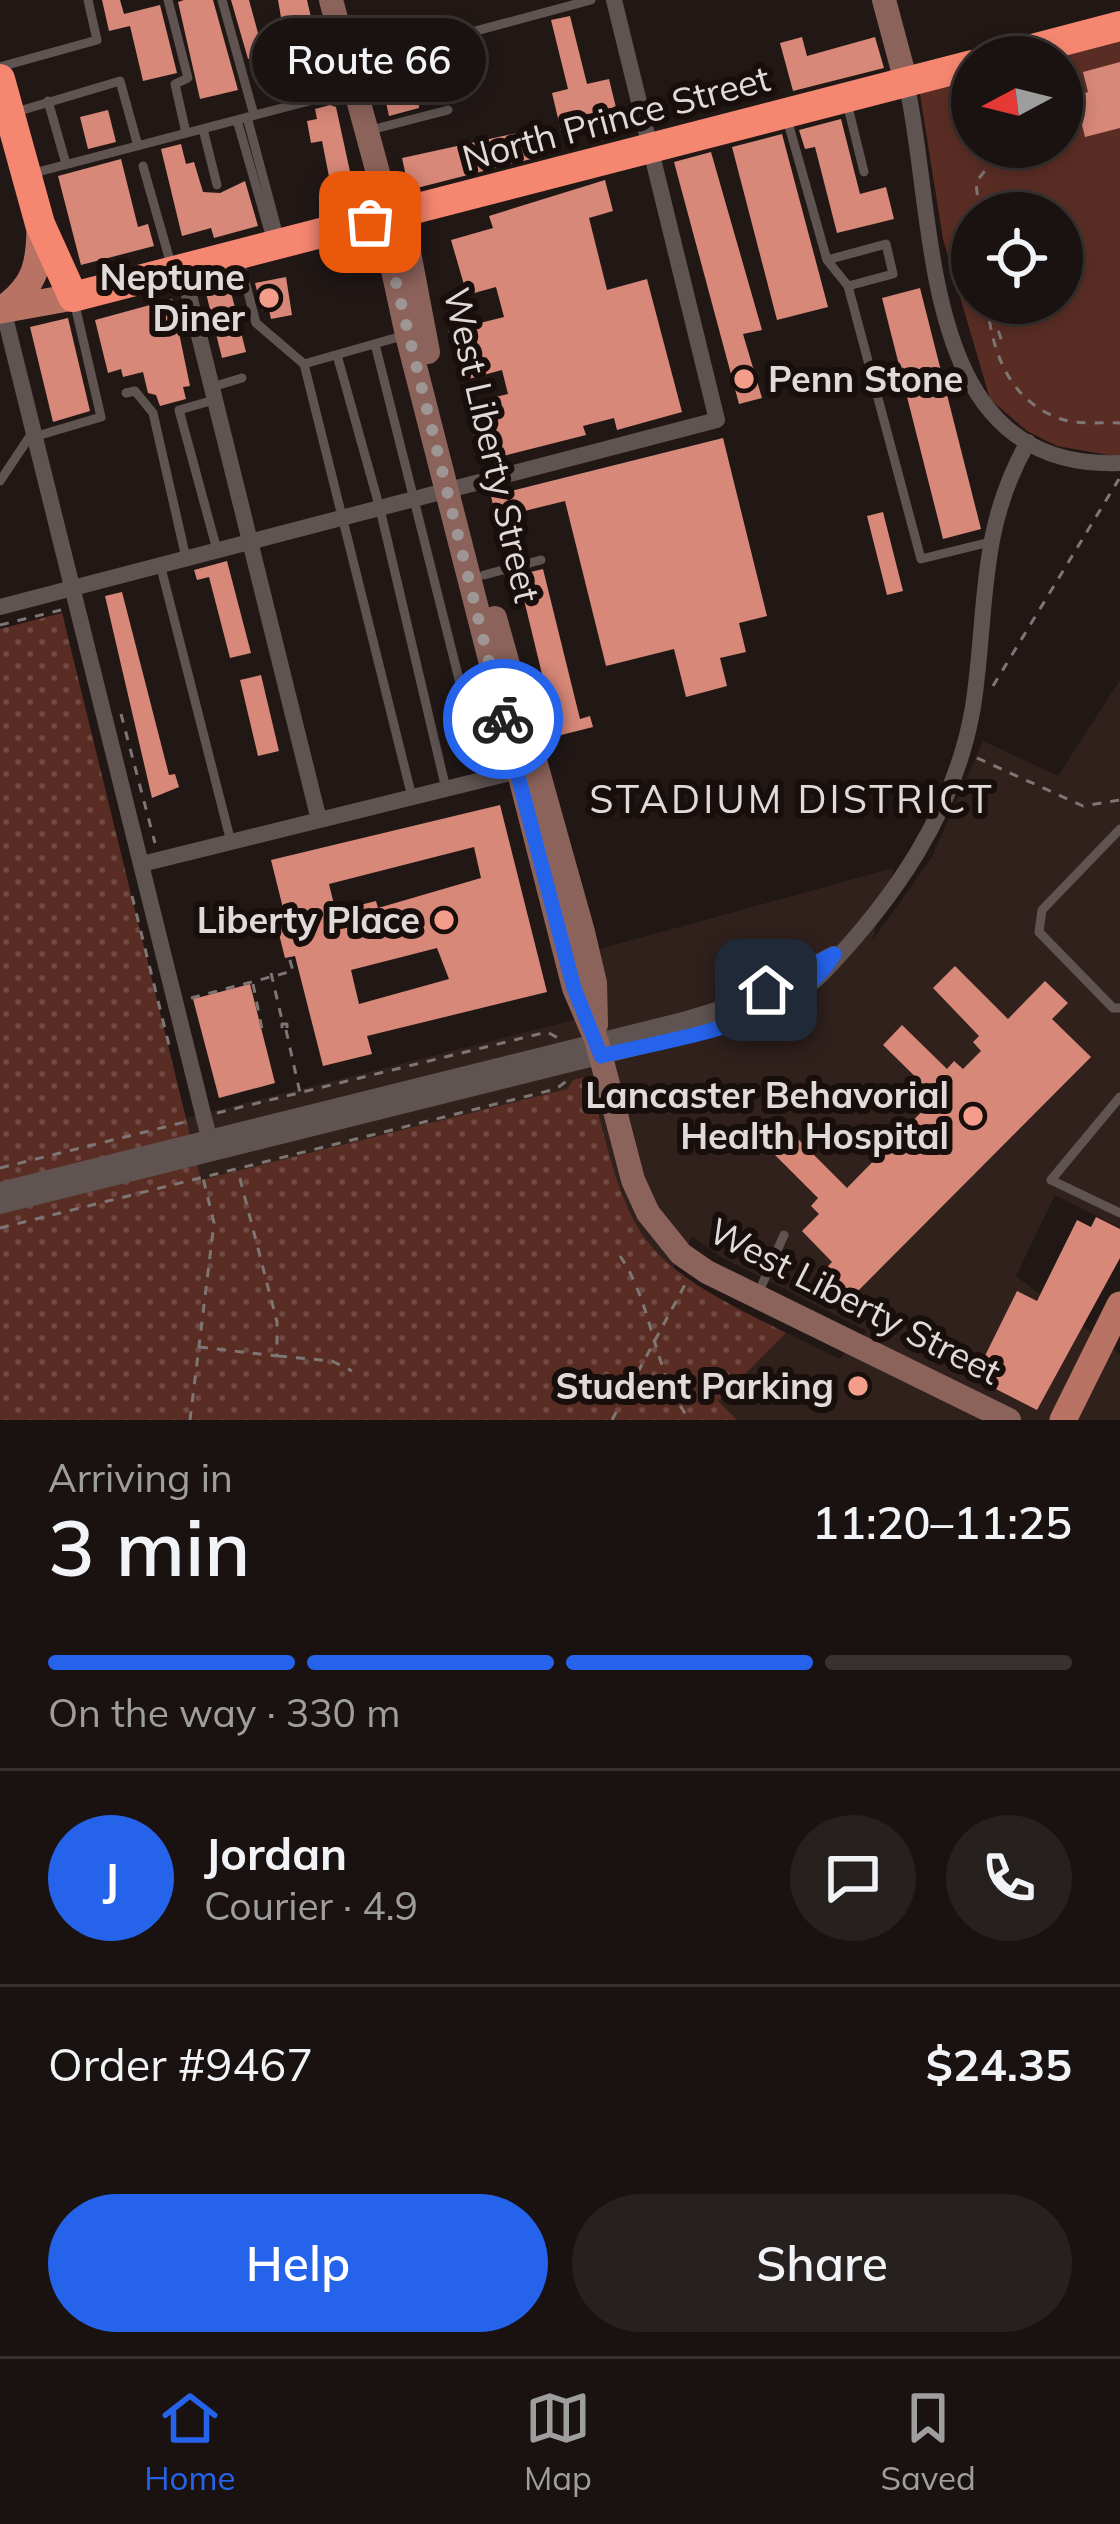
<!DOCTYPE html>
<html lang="en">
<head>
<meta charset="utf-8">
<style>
  :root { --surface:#191210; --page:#26201e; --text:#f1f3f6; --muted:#9f9e9f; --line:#373230; --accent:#2563eb }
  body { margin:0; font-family:Mulish,sans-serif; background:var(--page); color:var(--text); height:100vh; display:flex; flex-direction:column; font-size:45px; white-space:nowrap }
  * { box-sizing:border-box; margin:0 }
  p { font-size:39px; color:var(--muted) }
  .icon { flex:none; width:66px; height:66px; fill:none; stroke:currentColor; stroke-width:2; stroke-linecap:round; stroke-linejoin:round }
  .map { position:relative; height:1420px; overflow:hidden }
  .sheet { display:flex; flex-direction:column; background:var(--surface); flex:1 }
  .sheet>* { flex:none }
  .needle { width:78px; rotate:263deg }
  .tools { position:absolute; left:951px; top:36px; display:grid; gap:24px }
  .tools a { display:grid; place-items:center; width:132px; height:132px; border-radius:50%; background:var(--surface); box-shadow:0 6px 18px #0003,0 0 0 3px var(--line); font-size:60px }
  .pin { position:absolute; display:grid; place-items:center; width:102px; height:102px; color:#fff; margin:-51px; border-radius:24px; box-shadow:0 6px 18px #0006 }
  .courier { position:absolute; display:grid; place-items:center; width:120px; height:120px; margin:-60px; border:9px solid #2563eb; border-radius:50%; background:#fff; color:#222; box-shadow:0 3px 15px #0007 }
  .bubble { position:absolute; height:84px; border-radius:42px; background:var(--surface); box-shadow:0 6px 18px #0003,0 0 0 3px var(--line); font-size:39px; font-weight:600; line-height:84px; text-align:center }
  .overview em { font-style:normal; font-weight:600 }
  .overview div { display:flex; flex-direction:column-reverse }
  .overview { display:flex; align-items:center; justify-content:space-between; height:204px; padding:0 48px }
  h1 { font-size:78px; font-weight:600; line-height:90px }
  .bar { display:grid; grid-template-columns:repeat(4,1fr); gap:18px 12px; align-content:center; height:144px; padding:0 48px }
  .bar i { height:15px; border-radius:9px; background:var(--line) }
  .bar .current { background:var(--accent) }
  .bar p { grid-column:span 4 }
  .line { display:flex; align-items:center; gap:30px; padding:0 48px; border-top:3px solid var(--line) }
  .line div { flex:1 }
  .round { display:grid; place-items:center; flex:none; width:126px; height:126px; border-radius:63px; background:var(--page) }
  .primary-button { display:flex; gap:24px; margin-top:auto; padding:24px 48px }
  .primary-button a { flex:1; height:138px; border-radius:72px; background:var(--accent); color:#fff; font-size:48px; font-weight:600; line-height:138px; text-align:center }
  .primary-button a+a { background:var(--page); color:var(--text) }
  .dock { display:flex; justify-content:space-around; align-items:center; height:168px; border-top:3px solid var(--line); background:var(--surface); font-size:33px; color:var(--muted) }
  .dock a { display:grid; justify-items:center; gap:6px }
  .dock .current { color:var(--accent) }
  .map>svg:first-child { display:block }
</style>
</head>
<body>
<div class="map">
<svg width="1120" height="1420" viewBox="0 0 1120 1420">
  <defs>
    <pattern id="park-dots" width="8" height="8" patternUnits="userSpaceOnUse" patternTransform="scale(3)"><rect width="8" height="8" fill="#5a2d24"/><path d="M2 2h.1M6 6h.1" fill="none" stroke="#714b43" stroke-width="1.8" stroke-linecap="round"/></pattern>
  </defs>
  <rect width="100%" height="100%" fill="#211816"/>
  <!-- built -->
  <path fill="#30211d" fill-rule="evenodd" d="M 62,613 L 186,1118 L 606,1012 L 592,951 L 894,868 L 872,941 L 932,857 L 983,741 L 1058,776 L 1120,680 L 1120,1228 L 1055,1195 L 1016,1276 L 1120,1354 L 1120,1420 L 0,1420 L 0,629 ZM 692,1237 L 721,1257 L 867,1331 L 839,1359 L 695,1287 L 672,1270 Z"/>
  <!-- green -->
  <path fill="#5a2d24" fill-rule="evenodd" d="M 1120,36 L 1120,457 L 1057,446 L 1027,431 L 990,399 L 943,239 L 919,88 L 972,75 L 972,147 L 1062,147 L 1062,57 L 1040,57 ZM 972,213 L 1062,213 L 1062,303 L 972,303 Z"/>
  <!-- park -->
  <path fill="url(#park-dots)" d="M 62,613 L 201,1180 L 567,1089 L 573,1080 L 589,1076 C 630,1240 631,1257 786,1333 L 718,1401 L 737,1420 L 0,1420 L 0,629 Z"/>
  <!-- building -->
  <path fill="#d78878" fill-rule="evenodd" d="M 102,0 L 120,0 L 124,14 L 160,5 L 177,73 L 143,81 L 130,26 L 109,31 Z
    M 184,0 L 213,0 L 238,90 L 200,99 L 178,2 Z
    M 231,0 L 249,0 L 264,55 L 248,59 Z
    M 278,0 L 307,0 L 327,87 L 294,92 Z
    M 570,16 L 587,84 L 609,79 L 621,128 L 597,134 L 594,123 L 561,131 L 552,93 L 568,89 L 551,20 Z
    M 802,37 L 807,56 L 875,37 L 884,68 L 793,91 L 780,43 Z
    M 426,54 L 429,67 L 417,70 L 419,108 L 389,116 L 378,67 Z
    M 1120,62 L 1120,128 L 1085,137 L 1078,109 L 1084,108 L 1082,94 L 1088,92 L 1083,72 Z
    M 330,105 L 336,107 L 357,204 L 328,211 L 326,204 L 334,202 L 322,141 L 311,143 L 307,121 L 317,119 L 315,109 Z
    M 108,110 L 116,142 L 88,149 L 80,117 Z
    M 841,119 L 860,194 L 886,187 L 894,219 L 837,233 L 815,147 L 805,149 L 799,130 Z
    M 535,129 L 539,157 L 409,190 L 402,158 Z
    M 782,134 L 828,307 L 777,320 L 732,147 Z
    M 181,144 L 186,164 L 194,162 L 203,192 L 220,193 L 245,181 L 258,226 L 214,238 L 211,228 L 182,236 L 161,149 Z
    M 711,152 L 762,330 L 743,334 L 762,398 L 739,404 L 674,162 Z
    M 121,159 L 138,227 L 148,224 L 154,246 L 81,265 L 58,176 Z
    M 605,180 L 613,211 L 589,218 L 607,290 L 647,279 L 682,412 L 617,430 L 614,418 L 583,426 L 586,435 L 480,462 L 466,404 L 508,394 L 502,370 L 461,381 L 448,331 L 504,317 L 496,287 L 467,295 L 451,240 L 493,228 L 489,216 Z
    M 286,277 L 292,315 L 271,319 L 269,310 L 262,311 L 255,283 Z
    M 230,288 L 246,352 L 222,358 L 206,293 Z
    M 920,288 L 981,529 L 943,539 L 882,298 Z
    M 172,299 L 190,386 L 183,387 L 186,399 L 160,406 L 156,395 L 148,393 L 143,372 L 123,377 L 121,369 L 108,373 L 95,320 Z
    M 68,318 L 90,411 L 53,422 L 30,327 Z
    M 723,438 L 767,616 L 739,623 L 746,652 L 720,658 L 727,686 L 686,697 L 674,649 L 606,666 L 565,501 L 496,518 L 491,496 Z
    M 883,512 L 903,591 L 887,595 L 867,516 Z
    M 227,561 L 251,653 L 230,658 L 209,577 L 197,580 L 194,570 Z
    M 543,569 L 580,719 L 590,716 L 593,727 L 557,736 L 518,575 Z
    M 122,592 L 169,775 L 175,774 L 179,787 L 152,798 L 105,596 Z
    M 261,675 L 279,751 L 258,756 L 240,680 Z
    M 500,805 L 547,992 L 367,1036 L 372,1054 L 323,1066 L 295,956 L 285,958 L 276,922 L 286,920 L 271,860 ZM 474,847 L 481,878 L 378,908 L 376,901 L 356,906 L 361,923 L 340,929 L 329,884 ZM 437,948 L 449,979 L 359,1004 L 351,970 Z
    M 955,966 L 1008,1019 L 1045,981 L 1068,1003 L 1052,1019 L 1091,1057 L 845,1304 L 808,1287 L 832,1262 L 802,1231 L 819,1214 L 811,1206 L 818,1198 L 775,1155 L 794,1135 L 847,1188 L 936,1097 L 883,1045 L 902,1025 L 947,1069 L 954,1061 L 963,1069 L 981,1051 L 973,1042 L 979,1036 L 933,988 Z
    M 250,984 L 275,1083 L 219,1098 L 193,999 Z
    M 1096,1217 L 1120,1229 L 1120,1258 L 1037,1410 L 974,1378 L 1017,1291 L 1037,1301 L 1077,1220 L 1091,1227 Z"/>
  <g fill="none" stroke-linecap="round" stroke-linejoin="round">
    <!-- path -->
    <path stroke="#7e7674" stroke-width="3" stroke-dasharray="9 9" stroke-linecap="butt" d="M 1062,108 L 1083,102
      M 979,213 L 976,182 L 1004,147
      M 987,303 C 992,352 1009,401 1061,419 C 1078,425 1102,422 1120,423
      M 1002,303 L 991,308 L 1003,345
      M 0,625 L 61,610
      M 993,686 L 1119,479
      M 121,714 L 155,843
      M 977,758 L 1083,806 L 1120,800
      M 132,896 L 170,1049
      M 271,973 L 283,1024
      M 742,983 L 741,978 L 761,973
      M 253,984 L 263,1034
      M 191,998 L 293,971 L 289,957
      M 282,1024 L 287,1024 L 287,1030 L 282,1030 Z
      M 286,1030 L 300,1093
      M 217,1113 L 547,1032 L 558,1038
      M 0,1168 L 185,1122 L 186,1117
      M 0,1228 L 556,1089 L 568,1080
      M 620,1256 C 654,1305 652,1371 690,1420
      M 199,1347 L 277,1356 L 277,1322 L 238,1171
      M 278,1356 L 332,1361 L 352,1371
      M 190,1420 L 214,1223 L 203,1178
      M 612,1420 L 687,1281"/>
    <!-- lane -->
    <path stroke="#5f5452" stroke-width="9" d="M 168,0 L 188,78 L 175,84 L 186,133
      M 222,0 L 254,115
      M 353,64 L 591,0
      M 0,67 L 97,40 L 88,0
      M 48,101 L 66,164
      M 847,103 L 864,172
      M 16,112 L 120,81 L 138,146
      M 247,117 L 280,240
      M 787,119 L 827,260
      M 237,120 L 272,242
      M 203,129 L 217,185
      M 367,131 L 448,110
      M 143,166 L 172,268
      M 30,174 L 351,90
      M 239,258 L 256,323 L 304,364 L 412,797
      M 848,286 L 827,260 L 886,244 L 893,274 L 848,286 L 921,559 L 990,542
      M 375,344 L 484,779
      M 337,355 L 380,509 L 446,789
      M 304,364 L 402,336
      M 212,387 L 242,378
      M 126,393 L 135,391 L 153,413 L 186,558
      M 214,400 L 179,410 L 217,550
      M 37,436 L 101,417 L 74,301
      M 0,481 L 34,430
      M 160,564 L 231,842
      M 484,575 L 541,560
      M 1120,829 L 1042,910 L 1039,932 L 1113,1008 L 1120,1008
      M 1120,1097 L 1051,1180 L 1120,1213
      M 757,1296 L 784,1235"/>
    <!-- street -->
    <path stroke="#5f5452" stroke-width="16" d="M 906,82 C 938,219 915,471 1120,463
      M 183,271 L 319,820
      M 3,309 L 211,1146
      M 0,607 L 717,420 L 614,0
      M 142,864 L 526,769
      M 0,1190 L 687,1019 L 736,1004 L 834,954
      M 0,1206 L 691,1034 C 735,1020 790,1006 823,973 C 894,899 955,812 973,707 C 988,610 977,531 1028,442"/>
    <!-- secondary -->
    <path stroke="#8c635b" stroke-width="24" d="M 331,0 L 390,217 L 388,247 L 407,335 L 574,988 L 597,1042 L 633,1180 L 648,1213 L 681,1254 L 707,1272 L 1009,1420
      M 884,0 L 906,82
      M 390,217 L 407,242 L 428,352
      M 495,618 L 583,932 L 595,983 L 596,1025"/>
    <!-- primary -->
    <path stroke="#b97365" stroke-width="27" d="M 3,309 C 36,285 40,264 40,224
      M 1,310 L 73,297
      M 1063,1420 L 1120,1305"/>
    <!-- highway -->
    <path stroke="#f58771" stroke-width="30" d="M 1002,57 L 1120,26
      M 0,79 L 40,224 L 73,297 L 972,65"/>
  </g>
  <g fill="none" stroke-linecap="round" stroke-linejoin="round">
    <!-- done -->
    <path stroke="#9d9694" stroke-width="12" stroke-dasharray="0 21.6" d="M 370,222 L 390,218 L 388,247 L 398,291 L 503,719"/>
    <!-- route -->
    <path stroke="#2563eb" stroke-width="15" d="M 503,719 L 574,988 L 601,1056 C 674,1038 793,1025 834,954 L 766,990"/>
  </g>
  <!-- markers -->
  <g fill="#f49d8b" stroke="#180f0d" stroke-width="4.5">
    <circle cx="269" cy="298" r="12"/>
    <circle cx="744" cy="379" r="12"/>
    <circle cx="444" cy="920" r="12"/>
    <circle cx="973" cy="1116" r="12"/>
    <circle cx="858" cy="1386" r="12"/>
  </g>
  <g text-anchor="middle" stroke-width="12" stroke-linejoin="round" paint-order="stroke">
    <!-- street labels -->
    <g font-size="36" fill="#e0dad8" stroke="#180f0d">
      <text transform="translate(616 118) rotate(-15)" y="13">North Prince Street</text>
      <text transform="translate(492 445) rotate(77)" y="13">West Liberty Street</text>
      <text transform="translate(855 1301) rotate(27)" y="13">West Liberty Street</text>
    </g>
    <!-- poi labels -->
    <g font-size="36" font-weight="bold" fill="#e0dad8" stroke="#180f0d" text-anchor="end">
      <text x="245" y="290">Neptune<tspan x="245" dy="41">Diner</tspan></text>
      <text x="768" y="392" text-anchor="start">Penn Stone</text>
      <text x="420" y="933">Liberty Place</text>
      <text x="949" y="1108">Lancaster Behavorial<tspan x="949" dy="41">Health Hospital</tspan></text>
      <text x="834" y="1399">Student Parking</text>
    </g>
    <!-- neighbourhood labels -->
    <g font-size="39" letter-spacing="3" fill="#e0dad8" stroke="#180f0d">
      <text x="792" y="813">STADIUM DISTRICT</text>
    </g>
  </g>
</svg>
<div class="tools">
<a><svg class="needle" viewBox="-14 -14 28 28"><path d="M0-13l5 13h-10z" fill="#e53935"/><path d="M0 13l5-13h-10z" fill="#9f9e9f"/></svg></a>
<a><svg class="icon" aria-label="locate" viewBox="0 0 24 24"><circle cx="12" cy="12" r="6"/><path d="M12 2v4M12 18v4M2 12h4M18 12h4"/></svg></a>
</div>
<div class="pin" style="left:370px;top:222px;background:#ea580c"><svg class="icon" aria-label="bag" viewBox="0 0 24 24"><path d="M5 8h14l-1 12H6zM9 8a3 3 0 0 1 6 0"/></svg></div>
<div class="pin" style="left:766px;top:990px;background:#1f2937"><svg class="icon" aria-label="home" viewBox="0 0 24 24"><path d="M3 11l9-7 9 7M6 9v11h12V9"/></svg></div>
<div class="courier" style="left:503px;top:719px"><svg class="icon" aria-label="bike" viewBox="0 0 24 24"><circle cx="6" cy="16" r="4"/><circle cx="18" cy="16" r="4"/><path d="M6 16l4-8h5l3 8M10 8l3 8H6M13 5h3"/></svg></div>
<div class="bubble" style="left:252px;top:18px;width:234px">Route 66</div>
</div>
<section class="sheet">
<div class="overview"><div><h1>3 min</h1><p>Arriving in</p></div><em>11:20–11:25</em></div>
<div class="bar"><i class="current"></i><i class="current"></i><i class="current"></i><i></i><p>On the way · 330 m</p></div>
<div class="line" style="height:216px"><b class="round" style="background:var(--accent);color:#fff">J</b><div><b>Jordan</b><p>Courier · 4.9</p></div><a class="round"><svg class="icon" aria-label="chat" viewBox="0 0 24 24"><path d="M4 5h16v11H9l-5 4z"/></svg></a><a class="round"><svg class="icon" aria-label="phone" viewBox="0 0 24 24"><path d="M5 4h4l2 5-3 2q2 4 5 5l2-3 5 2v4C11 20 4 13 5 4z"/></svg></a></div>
<div class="line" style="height:156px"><div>Order #9467</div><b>$24.35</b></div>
<div class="primary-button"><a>Help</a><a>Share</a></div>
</section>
<nav class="dock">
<a class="current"><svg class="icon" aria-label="home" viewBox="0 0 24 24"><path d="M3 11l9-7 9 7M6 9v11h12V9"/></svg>Home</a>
<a><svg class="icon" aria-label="map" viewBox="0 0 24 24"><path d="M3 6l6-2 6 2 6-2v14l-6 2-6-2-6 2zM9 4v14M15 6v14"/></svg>Map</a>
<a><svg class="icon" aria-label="saved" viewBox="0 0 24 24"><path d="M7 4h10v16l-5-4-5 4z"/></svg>Saved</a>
</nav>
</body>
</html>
